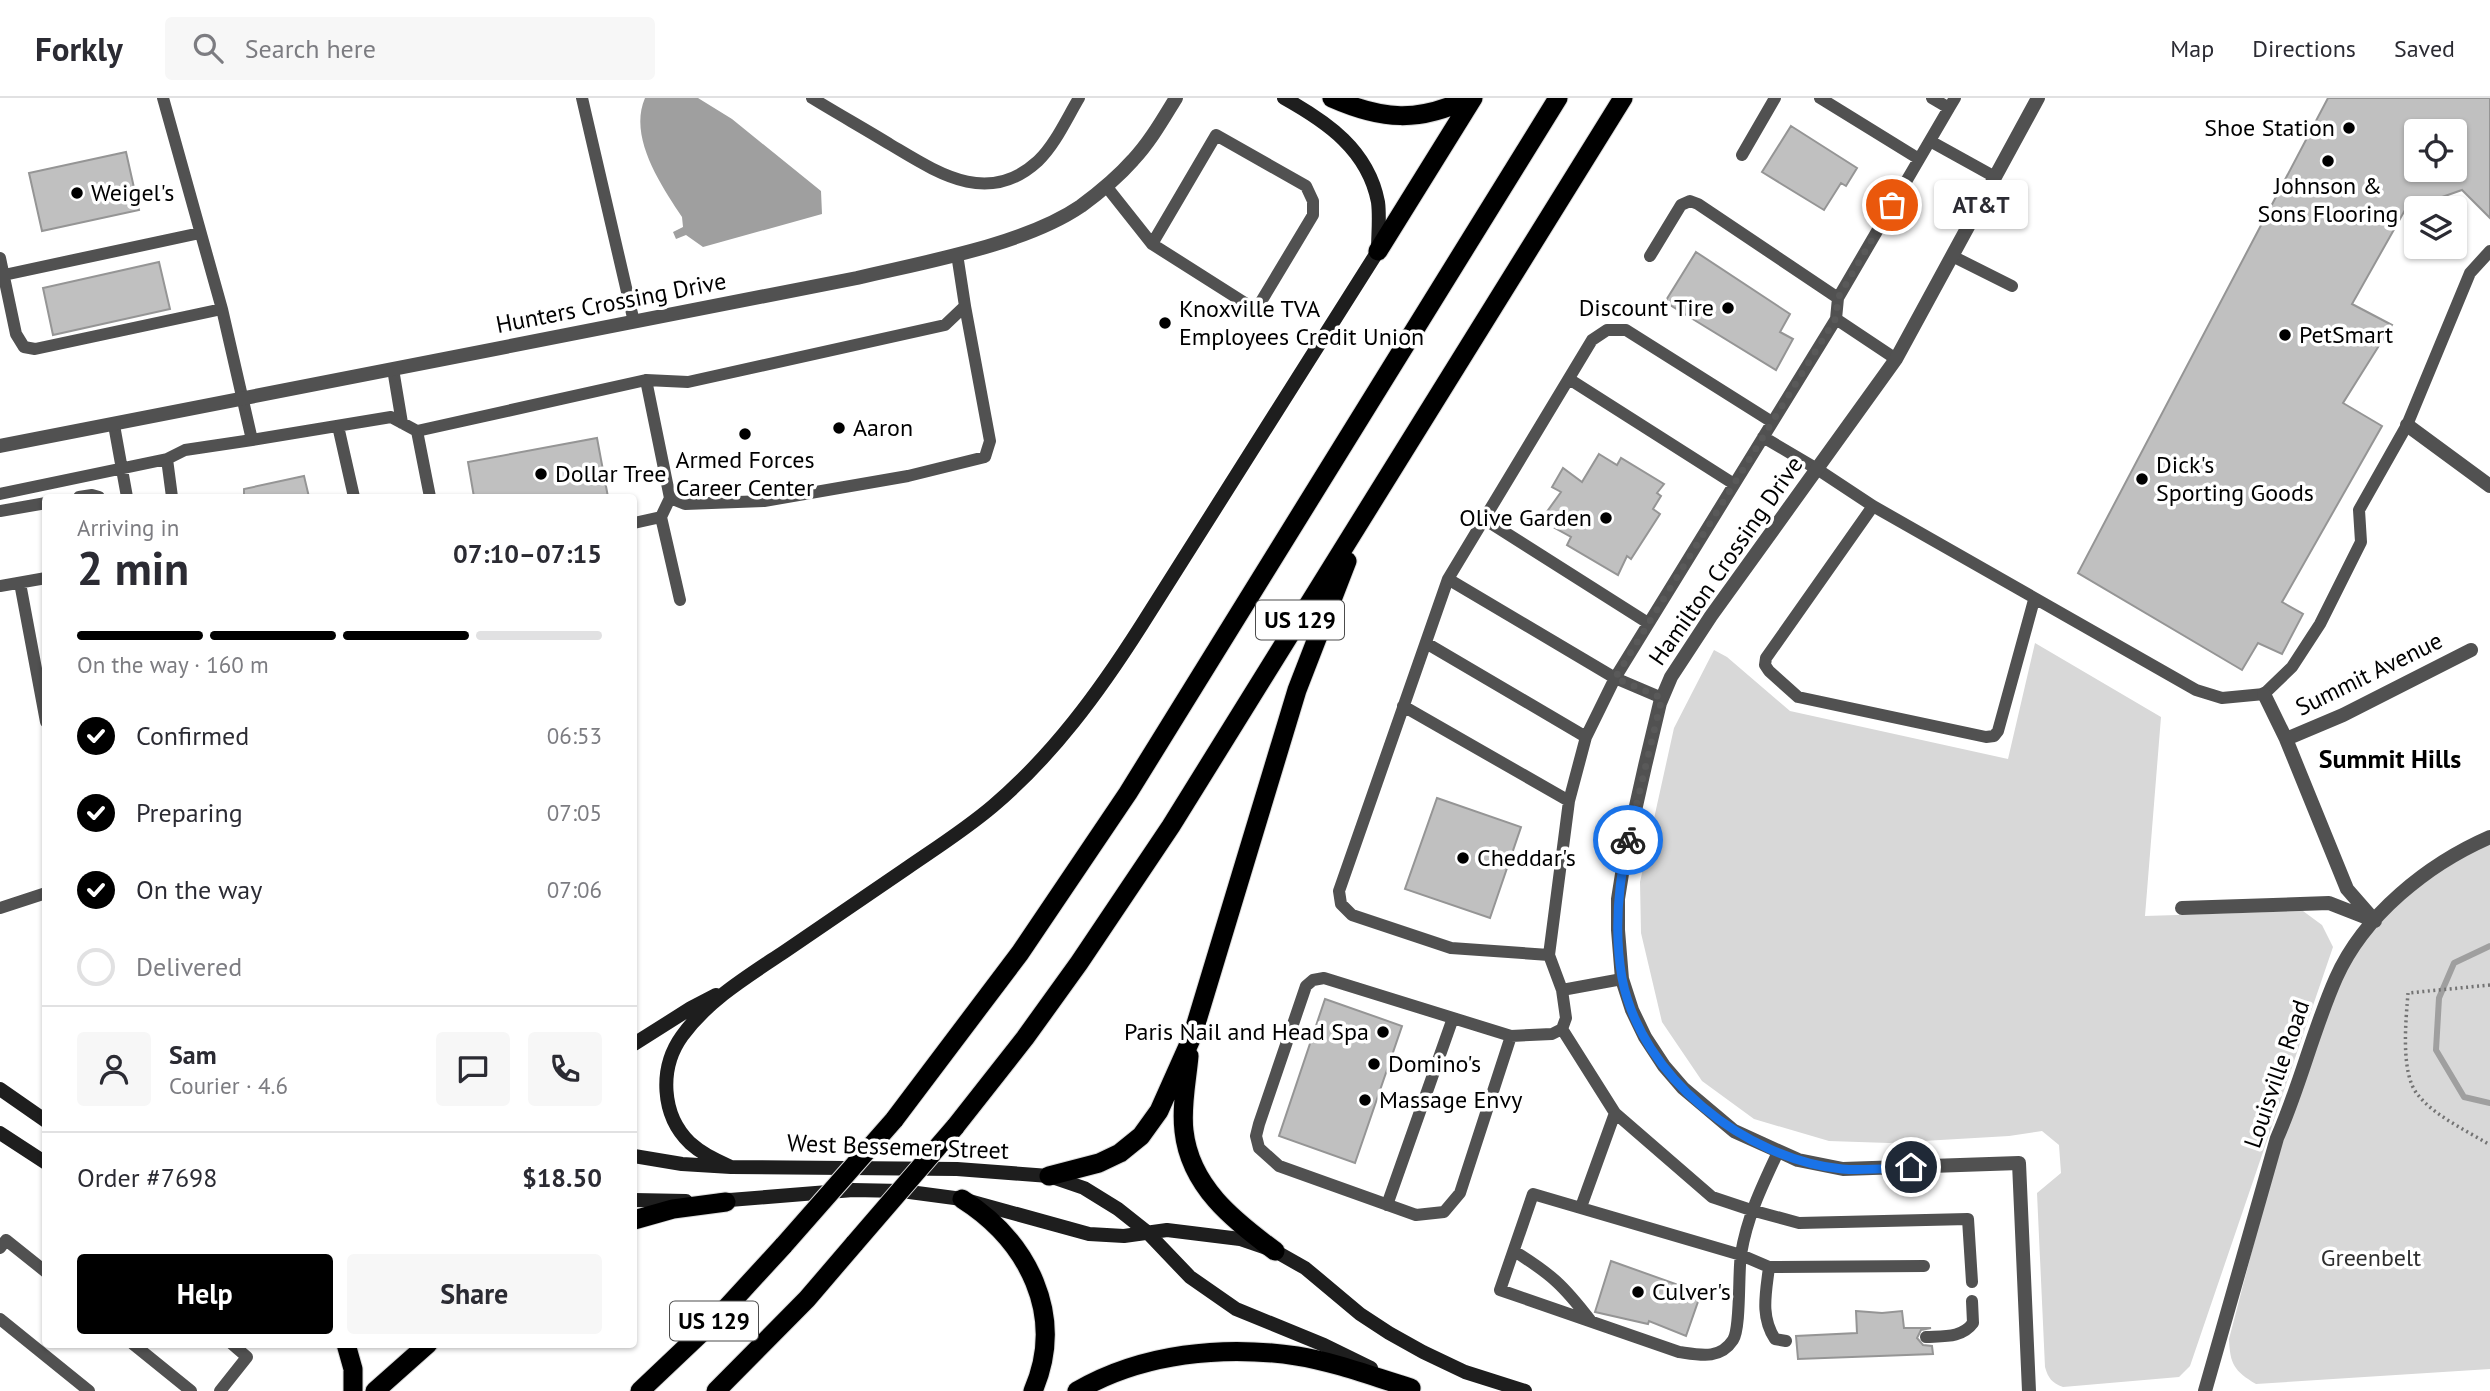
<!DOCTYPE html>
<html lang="en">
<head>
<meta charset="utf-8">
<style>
  :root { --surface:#fff; --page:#f7f7f7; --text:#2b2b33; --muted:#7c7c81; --line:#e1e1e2; --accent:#000 }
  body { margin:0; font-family:"PT Sans",sans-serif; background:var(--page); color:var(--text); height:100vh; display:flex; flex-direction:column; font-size:26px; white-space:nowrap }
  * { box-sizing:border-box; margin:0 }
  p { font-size:23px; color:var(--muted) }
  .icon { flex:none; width:38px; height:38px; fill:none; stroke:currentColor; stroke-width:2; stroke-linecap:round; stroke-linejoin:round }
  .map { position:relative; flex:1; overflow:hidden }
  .sheet { position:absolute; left:42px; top:396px; width:595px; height:854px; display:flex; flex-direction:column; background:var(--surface); border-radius:7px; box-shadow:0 2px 5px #0004 }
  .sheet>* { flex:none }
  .controls { position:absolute; left:2404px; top:21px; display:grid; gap:14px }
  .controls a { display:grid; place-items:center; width:63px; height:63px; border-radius:7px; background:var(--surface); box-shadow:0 2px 5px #0004; font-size:35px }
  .pin { position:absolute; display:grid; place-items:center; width:60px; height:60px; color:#fff; margin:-30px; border:4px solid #fff; border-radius:50%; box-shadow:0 2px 7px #0007 }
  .courier { position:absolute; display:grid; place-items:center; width:70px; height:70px; margin:-35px; border:5px solid #1a73e8; border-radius:50%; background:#fff; color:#222; box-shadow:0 2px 9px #0007 }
  .bubble { position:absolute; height:49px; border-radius:7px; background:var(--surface); box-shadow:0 2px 5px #0004; font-size:23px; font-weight:800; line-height:49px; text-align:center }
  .headline em { font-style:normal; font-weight:800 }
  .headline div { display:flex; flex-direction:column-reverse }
  .headline { display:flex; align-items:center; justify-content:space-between; height:119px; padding:0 35px }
  h1 { font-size:46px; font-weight:800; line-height:52px }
  .bar { display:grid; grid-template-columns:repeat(4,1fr); gap:10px 7px; align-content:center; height:84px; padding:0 35px }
  .bar i { height:9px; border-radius:5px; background:var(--line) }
  .bar .selected { background:var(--accent) }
  .bar p { grid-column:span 4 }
  .line { display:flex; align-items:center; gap:18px; padding:0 35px; border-top:2px solid var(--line) }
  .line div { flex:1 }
  .round { display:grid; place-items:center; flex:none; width:74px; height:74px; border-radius:7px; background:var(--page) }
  ol { padding:0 35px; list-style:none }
  li { display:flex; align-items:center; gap:21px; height:77px }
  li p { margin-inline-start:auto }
  li .icon { padding:7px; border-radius:50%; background:var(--accent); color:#fff; stroke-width:4 }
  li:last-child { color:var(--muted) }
  li i { width:38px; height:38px; border:4px solid var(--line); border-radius:50% }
  .button { display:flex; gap:14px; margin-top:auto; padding:14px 35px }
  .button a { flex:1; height:80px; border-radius:7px; background:var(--accent); color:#fff; font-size:28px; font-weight:800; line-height:80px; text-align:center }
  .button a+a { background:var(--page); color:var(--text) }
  header { display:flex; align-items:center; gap:42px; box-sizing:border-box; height:98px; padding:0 35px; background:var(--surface); border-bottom:2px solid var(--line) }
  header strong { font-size:33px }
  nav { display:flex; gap:38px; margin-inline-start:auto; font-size:24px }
  .search { width:490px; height:63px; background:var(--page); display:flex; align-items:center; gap:18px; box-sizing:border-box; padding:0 24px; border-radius:7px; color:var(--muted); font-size:26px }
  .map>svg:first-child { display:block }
</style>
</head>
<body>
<header>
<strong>Forkly</strong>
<div class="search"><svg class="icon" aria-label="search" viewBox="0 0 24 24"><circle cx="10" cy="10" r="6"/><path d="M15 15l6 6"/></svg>Search here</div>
<nav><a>Map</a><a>Directions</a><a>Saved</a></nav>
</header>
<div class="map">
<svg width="2490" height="1293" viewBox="0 0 2490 1293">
  <rect width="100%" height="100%" fill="#fff"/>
  <!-- green -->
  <path fill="#d8d8d8" d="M 2035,545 L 2161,619 L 2145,818 L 2303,813 L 2322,827 L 2333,849 L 2190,1268 L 2179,1279 L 2063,1289 C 2052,1285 2048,1280 2045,1269 L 2037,1095 L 2061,1075 L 2059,1047 L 2042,1033 L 2009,1038 L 1889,1045 L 1829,1043 L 1754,1021 L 1702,983 L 1662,924 L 1641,835 L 1640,784 L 1674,630 L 1714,552 L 1727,559 L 1790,613 L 2008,661 Z
    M 2490,741 L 2490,1271 L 2256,1286 C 2234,1273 2230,1266 2229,1241 L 2288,1015 L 2344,867 L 2391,807 Z"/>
  <!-- water -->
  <path fill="#9f9f9f" d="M 645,0 L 698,0 L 732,21 L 821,93 L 822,116 L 703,149 L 686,137 L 676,141 L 673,134 L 683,129 L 682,119 C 661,87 628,39 645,0 Z"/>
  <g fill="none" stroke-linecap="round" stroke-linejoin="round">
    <!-- stream -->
    <path stroke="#9f9f9f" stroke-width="6" d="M 2490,848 L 2454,865 L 2439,900 L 2436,952 L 2464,999 L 2490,1005"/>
  </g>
  <!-- building -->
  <path fill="#c0c0c0" stroke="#959595" stroke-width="2" fill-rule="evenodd" d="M 2328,0 L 2490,0 L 2490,120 L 2462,92 L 2405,112 L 2352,206 L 2392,227 L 2343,305 L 2382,328 L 2282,504 L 2303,516 L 2282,556 L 2258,545 L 2242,572 L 2078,475 ZM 2417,33 L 2455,33 L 2455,72 L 2417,72 Z
    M 1791,28 L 1857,70 L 1846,88 L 1841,85 L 1824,112 L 1762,74 Z
    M 126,54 L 139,112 L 42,133 L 29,75 Z
    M 1696,154 L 1790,216 L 1780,234 L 1793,241 L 1776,272 L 1665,204 Z
    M 159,164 L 170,211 L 53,237 L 43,190 Z
    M 597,340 L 608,399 L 474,399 L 468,364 Z
    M 1599,356 L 1617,367 L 1621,360 L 1664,386 L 1657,395 L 1661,398 L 1653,411 L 1660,416 L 1631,461 L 1627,458 L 1618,477 L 1567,447 L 1571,439 L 1555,430 L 1561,425 L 1546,415 L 1561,394 L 1552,389 L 1563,370 L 1582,384 Z
    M 304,378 L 309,399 L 244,399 L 244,391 Z
    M 1437,700 L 1521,729 L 1490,820 L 1405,791 Z
    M 1325,901 L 1402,928 L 1355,1065 L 1279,1038 Z
    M 1611,1163 L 1701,1195 L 1686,1238 L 1649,1223 L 1648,1226 L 1595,1214 Z
    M 1856,1213 L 1882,1215 L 1902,1213 L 1904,1230 L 1931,1230 L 1921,1232 L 1917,1240 L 1923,1247 L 1932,1248 L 1933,1256 L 1798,1261 L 1796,1238 L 1857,1235 Z"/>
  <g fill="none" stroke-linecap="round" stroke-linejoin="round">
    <defs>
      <path id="trunk" d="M 1332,0 C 1382,22 1419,25 1469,0
        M 1378,153 L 1473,0
        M 1189,958 C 1187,982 1181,1008 1184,1033 C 1190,1088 1233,1122 1275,1153
        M 894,1022 L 1020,855 L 1128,695 L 1558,0
        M 955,1029 L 1025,940 L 1079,865 L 1171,728 L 1623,0
        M 1049,1078 L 1099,1065 L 1120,1055 L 1141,1038 L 1159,1013 L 1192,939 L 1297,592 L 1347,463
        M 962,1101 C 1028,1143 1066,1217 1033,1293
        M 634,1122 L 673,1111 L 726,1104
        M 346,1246 L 353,1271 L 353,1293
        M 375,1293 L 428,1246
        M 640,1293 L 717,1220 L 784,1147
        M 716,1293 L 807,1201 L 855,1145
        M 1077,1293 C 1142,1255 1224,1247 1297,1258 C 1335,1264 1374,1279 1411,1290"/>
    </defs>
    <!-- trunk casing -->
    <use href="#trunk" stroke="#dbdbdb" stroke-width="21"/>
    <!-- path -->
    <path stroke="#737373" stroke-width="3.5" stroke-dasharray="2 3.5" stroke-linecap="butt" d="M 2490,887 L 2408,895 C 2406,922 2400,976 2418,997 C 2436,1019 2466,1032 2490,1047"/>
    <!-- service -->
    <path stroke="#515151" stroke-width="12" d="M 163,0 L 222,211 L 252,342 L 391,319 L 417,333 L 646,282 L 688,284 L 945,227 L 965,208 L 957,156
      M 582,0 L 634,224
      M 812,0 C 838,16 865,31 891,47 C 938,75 988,109 1038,63 C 1055,47 1067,20 1079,0
      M 1820,0 L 1919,61
      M 1932,0 L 1949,10 L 1955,0
      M 1930,43 L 1995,79
      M 1742,57 L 1775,0
      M 1106,88 L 1152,146 L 1256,212 L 1313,117 L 1313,103 L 1306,88 L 1216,37 L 1152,146
      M 1650,158 L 1681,107 L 1690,103 L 1698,106 L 1838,200
      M 1952,158 L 2012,188
      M 0,160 L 16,236 L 24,249 L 35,251 L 222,211
      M 4,177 L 200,135
      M 1896,261 L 1836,221 L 1838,200 L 1949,10
      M 393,271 L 402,325
      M 1569,281 L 1734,386
      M 646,282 L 670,400 L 661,419 L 680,502
      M 114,327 L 127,399
      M 338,328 L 354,399
      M 417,333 L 430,399
      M 1763,339 L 1817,371 L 1873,408 L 2196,592 L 2222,600 L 2264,596 L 2292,569 L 2320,526 L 2361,444 L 2359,412 L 2407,327 L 2470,175 L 2490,153
      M 0,396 L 167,361
      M 79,399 L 92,397 L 99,399
      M 172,399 L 167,361 L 185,352 L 252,342
      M 670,400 L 685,406 L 764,403 L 908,378 L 985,359 L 990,343 L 965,208
      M 1873,408 L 1766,560 L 1765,567 L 1769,573 L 1798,599 L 1986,639 L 1994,638 L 1998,633 L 2034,502
      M 0,413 L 46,405
      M 1484,421 L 1648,525
      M 634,425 L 661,419
      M 1448,481 L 1615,580 L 1586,639 L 1569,703 L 1549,857 L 1451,850 L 1352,817 L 1341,806 L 1339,793 L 1448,481 L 1592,242 L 1607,232 L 1626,232 L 1772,324
      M 20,485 L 46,624
      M 0,488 L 46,480
      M 1426,545 L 1586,639
      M 1662,600 L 1615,580 L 1836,221
      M 1403,608 L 1569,703
      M 0,810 L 46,795
      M 1549,857 L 1562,892 L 1622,881
      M 1562,931 L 1615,1015 L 1581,1109
      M 1511,938 L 1460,1095 L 1444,1114 L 1416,1117 L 1279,1068 L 1259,1050 L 1256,1038 L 1259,1026 L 1306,888 L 1313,882 L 1324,880 L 1511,938 L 1552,936 L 1562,931 L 1566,920 L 1562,892
      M 1615,1015 L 1712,1099 L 1751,1112 L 1799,1125 L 1968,1121 L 1972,1184
      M 1778,1054 C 1762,1088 1747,1119 1741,1156 C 1738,1174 1741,1230 1733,1242 C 1720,1262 1700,1257 1679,1254 L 1500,1192 L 1533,1096 L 1741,1157 L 1769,1169 C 1766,1195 1760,1218 1775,1241 L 1786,1243
      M 1387,1107 L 1453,920
      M 0,1150 L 6,1142 L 46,1174
      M 1514,1153 C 1551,1176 1563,1187 1590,1222
      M 1769,1169 L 1924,1168
      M 0,1221 L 89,1293
      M 1926,1239 C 1944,1238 1962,1240 1973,1225 L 1972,1203
      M 133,1246 L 191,1293
      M 220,1293 L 247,1259 L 232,1246"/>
    <!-- minor -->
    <path stroke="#515151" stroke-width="14" d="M 2407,327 L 2490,388
      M 0,348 L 857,180 C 924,164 1024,147 1081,108 C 1100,94 1118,79 1133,62 C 1150,44 1163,21 1176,0
      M 2264,596 L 2286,641 L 2347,791 L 2375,823
      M 2286,641 L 2343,617 L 2471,552
      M 2182,810 L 2329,805 L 2370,821
      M 2029,1293 L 2019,1065 L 1843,1071 L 1798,1062 L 1734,1033 L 1683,990 L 1664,968 L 1645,939 L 1632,912 L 1622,881 L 1618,832 L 1618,801 L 1625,757 L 1645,668 L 1660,605 L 1671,579 L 1711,518 L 1896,261 L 2038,0
      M 2205,1293 L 2277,1040 C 2300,988 2313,932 2336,880 C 2364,817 2428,766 2490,739"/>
    <!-- secondary -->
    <path stroke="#1e1e1e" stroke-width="14" d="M 634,946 L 691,910 L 716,897
      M 0,991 L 46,1023
      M 0,1035 L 46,1065
      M 634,1058 L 682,1066 L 731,1069 L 957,1071 L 1049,1078 L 1084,1090 L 1118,1111 L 1147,1134 L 1190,1179 L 1236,1211 L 1324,1247 L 1371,1270
      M 731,1069 C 716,1062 702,1056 690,1045 C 661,1017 659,970 682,938 C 708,902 748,878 784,854 C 825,826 866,798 907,770 C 936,750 966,731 993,708 C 1053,657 1099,594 1141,528 L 1378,153 C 1378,137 1380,119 1378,104 C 1368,52 1327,24 1284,0
      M 634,1102 L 686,1103
      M 717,1103 L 853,1092 L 902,1093 L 962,1101 L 1089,1136 L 1124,1138 L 1167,1132 L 1240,1141 L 1275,1153 L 1305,1170 L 1360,1216 L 1389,1235 L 1423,1254 L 1465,1274 L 1525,1293"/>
    <!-- trunk -->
    <use href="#trunk" stroke="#000" stroke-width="19"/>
    <defs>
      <path id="trunk-bridge" d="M 855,1145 L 955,1029
        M 784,1147 L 894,1022"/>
    </defs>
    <!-- trunk-bridge casing -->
    <use href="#trunk-bridge" stroke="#dbdbdb" stroke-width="21" stroke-linecap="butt"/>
    <!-- trunk-bridge -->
    <use href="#trunk-bridge" stroke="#000" stroke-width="19"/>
  </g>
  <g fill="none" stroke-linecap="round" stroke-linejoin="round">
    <!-- done -->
    <path stroke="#595959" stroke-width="7" stroke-dasharray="0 12.6" d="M 1628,742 L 1662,600 L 1615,580 L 1836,220 L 1838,200 L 1892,107"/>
    <!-- route -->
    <path stroke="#1a73e8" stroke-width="9" d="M 1628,742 C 1618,787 1614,834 1622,880 C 1641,979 1745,1061 1842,1071 C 1864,1073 1889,1070 1911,1069"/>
  </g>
  <!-- markers -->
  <g fill="#000" stroke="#fff" stroke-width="2.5">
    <circle cx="2349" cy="30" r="7"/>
    <circle cx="2328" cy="63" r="7"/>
    <circle cx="77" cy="95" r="7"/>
    <circle cx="1728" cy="210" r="7"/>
    <circle cx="1165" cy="225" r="7"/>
    <circle cx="2285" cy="237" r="7"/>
    <circle cx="839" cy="330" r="7"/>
    <circle cx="745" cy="336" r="7"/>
    <circle cx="541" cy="376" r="7"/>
    <circle cx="2142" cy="381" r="7"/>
    <circle cx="1606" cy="420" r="7"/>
    <circle cx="1463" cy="760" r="7"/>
    <circle cx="1383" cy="934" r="7"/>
    <circle cx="1374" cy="966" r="7"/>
    <circle cx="1365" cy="1002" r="7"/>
    <circle cx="1638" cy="1194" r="7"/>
  </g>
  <g text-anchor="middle" stroke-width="7" stroke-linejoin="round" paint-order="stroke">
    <!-- shield labels -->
    <g fill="#fff" stroke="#4c4c4c" stroke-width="2">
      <rect x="1256" y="502.5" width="88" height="39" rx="5"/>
      <rect x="670" y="1203.5" width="88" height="39" rx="5"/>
    </g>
    <g font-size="23" font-weight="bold" fill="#000">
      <text x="1300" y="530">US 129</text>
      <text x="714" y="1231">US 129</text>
    </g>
    <!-- poi labels -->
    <g font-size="24" fill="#000" stroke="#fff" text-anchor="start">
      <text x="2335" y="38" text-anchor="end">Shoe Station</text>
      <text x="2328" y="96" text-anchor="middle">Johnson &amp;<tspan x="2328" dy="28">Sons Flooring</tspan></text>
      <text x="91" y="103">Weigel's</text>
      <text x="1714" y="218" text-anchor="end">Discount Tire</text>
      <text x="1179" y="219">Knoxville TVA<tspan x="1179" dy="28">Employees Credit Union</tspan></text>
      <text x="2299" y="245">PetSmart</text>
      <text x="853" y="338">Aaron</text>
      <text x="745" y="370" text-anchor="middle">Armed Forces<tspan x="745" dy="28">Career Center</tspan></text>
      <text x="2156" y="375">Dick's<tspan x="2156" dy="28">Sporting Goods</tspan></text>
      <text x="555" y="384">Dollar Tree</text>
      <text x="1592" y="428" text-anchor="end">Olive Garden</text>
      <text x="1477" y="768">Cheddar's</text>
      <text x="1369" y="942" text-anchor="end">Paris Nail and Head Spa</text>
      <text x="1388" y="974">Domino's</text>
      <text x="1379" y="1010">Massage Envy</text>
      <text x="1652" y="1202">Culver's</text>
    </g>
    <!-- street labels -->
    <g font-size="24" fill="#000" stroke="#fff">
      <text transform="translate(611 205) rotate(-11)" y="8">Hunters Crossing Drive</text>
      <text transform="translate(1726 463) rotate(-55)" y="8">Hamilton Crossing Drive</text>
      <text transform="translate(2369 576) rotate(-26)" y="8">Summit Avenue</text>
      <text transform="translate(2277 976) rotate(-71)" y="8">Louisville Road</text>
      <text transform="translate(898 1049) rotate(2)" y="8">West Bessemer Street</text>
    </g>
    <!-- park labels -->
    <g font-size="24" fill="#2f2f2f" stroke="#fff">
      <text x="2371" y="1168">Greenbelt</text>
    </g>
    <!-- neighbourhood labels -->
    <g font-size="26" font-weight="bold" fill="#000" stroke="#fff">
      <text x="2390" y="670">Summit Hills</text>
    </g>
  </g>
</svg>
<div class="controls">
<a><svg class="icon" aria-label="locate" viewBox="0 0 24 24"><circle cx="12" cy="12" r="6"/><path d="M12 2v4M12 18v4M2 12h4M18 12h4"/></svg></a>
<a><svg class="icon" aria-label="layers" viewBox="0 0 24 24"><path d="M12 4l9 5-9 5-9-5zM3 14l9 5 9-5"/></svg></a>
</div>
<div class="pin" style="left:1892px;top:107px;background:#ea580c"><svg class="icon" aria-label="bag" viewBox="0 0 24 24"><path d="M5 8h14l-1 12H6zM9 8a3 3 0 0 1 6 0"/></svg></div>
<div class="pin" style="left:1911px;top:1069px;background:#1f2937"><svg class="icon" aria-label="home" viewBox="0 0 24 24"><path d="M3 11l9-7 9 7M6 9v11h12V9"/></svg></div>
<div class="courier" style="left:1628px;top:742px"><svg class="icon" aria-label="bike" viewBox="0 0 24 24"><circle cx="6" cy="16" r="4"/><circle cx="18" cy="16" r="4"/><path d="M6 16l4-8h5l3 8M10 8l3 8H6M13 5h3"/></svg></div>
<div class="bubble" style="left:1934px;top:82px;width:94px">AT&amp;T</div>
<section class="sheet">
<div class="headline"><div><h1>2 min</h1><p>Arriving in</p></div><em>07:10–07:15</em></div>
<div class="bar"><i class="selected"></i><i class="selected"></i><i class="selected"></i><i></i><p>On the way · 160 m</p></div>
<ol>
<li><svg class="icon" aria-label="check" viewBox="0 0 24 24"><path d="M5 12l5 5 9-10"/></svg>Confirmed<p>06:53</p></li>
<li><svg class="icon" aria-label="check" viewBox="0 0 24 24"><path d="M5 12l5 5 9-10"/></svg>Preparing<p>07:05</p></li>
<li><svg class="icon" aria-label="check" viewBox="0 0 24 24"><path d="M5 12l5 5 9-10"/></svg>On the way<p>07:06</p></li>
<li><i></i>Delivered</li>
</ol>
<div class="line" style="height:126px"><a class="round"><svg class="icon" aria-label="person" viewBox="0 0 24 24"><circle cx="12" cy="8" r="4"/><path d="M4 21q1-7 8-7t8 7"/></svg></a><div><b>Sam</b><p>Courier · 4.6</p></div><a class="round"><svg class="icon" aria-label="chat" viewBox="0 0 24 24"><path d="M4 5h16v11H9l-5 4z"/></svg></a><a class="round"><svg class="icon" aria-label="phone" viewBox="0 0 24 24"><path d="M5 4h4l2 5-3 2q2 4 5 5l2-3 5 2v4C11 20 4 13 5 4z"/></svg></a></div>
<div class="line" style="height:91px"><div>Order #7698</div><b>$18.50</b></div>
<div class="button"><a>Help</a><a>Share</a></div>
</section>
</div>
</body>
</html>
